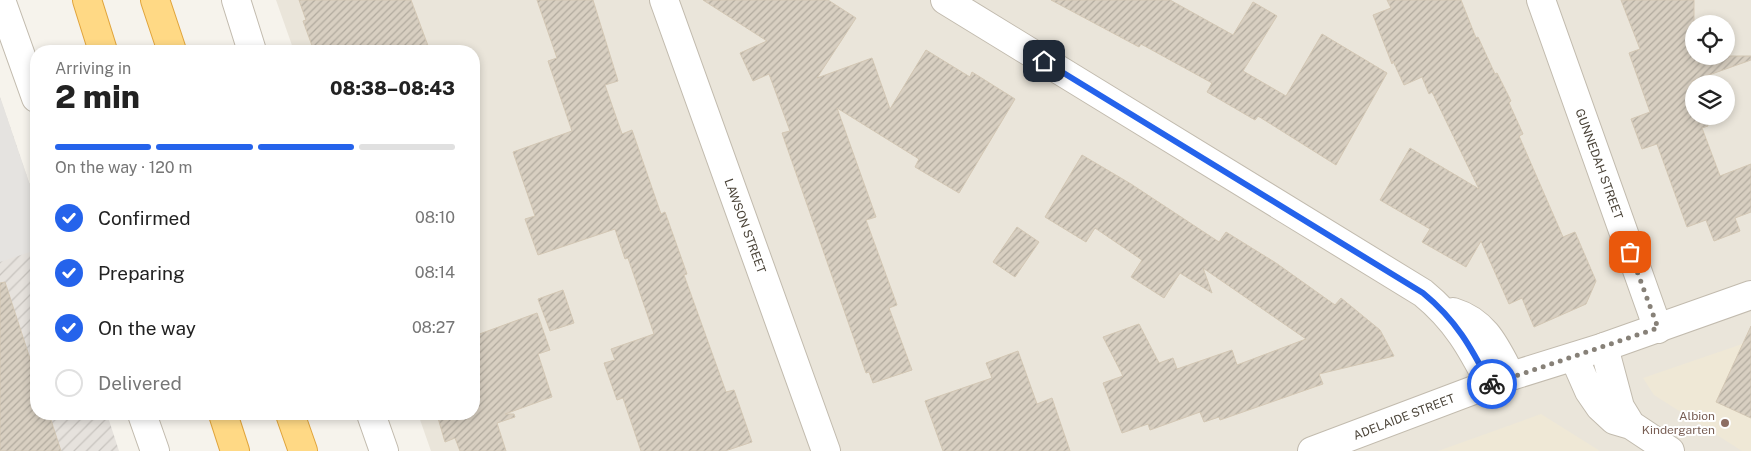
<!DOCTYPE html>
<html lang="en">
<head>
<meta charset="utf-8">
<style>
  :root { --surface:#fff; --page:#f6f6f6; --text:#222; --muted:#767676; --line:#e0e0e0; --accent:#2563eb }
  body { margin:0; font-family:"Public Sans",sans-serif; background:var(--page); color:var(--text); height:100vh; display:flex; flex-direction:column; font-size:19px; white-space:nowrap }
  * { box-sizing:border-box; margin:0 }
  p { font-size:16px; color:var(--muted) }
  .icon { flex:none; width:28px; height:28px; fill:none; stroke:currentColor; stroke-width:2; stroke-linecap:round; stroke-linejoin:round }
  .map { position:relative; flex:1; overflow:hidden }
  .details { position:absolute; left:30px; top:45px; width:450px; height:375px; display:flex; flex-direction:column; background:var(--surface); border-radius:20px; box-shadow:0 2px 8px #0003 }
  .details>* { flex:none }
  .buttons { position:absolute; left:1685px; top:15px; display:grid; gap:10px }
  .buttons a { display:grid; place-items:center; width:50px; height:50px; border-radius:50%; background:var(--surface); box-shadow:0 2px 8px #0003; font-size:25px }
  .pin { position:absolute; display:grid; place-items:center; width:42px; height:42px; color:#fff; margin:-21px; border-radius:10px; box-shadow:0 2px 8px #0006 }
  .courier { position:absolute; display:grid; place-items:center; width:50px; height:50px; margin:-25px; border:4px solid #2563eb; border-radius:50%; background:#fff; color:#222; box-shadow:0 1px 6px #0007 }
  .summary em { font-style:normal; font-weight:800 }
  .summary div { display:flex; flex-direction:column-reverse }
  .summary { display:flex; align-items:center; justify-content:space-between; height:85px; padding:0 25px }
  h1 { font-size:32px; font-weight:800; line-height:38px }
  .bar { display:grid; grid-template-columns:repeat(4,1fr); gap:8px 5px; align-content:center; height:60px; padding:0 25px }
  .bar i { height:6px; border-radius:4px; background:var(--line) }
  .bar .selected { background:var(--accent) }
  .bar p { grid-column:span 4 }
  ol { padding:0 25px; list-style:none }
  li { display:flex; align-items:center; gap:15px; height:55px }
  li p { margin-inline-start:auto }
  li .icon { padding:5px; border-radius:50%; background:var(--accent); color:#fff; stroke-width:4 }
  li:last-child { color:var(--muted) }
  li i { width:28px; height:28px; border:2px solid var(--line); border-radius:50% }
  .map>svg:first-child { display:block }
</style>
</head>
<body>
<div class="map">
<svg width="1751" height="451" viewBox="0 0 1751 451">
  <defs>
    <pattern id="industrial-furrows" width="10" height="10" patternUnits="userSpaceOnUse" patternTransform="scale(1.25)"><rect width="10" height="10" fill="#e6e2dd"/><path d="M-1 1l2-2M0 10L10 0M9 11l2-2" fill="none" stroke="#c7c3be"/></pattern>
    <pattern id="building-hatch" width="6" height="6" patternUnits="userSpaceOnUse" patternTransform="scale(1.25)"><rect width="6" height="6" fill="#d8cfc1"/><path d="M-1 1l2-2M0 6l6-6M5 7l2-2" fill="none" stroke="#b1aa9e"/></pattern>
  </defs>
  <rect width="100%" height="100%" fill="#f6f3ec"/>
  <!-- residential -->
  <path fill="#eae5da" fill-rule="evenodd" d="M 276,0 L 1751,0 L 1751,451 L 431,451 L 418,414 L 474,414 L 474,51 L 294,51 ZM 1694,24 L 1726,24 L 1726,56 L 1694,56 ZM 1694,84 L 1726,84 L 1726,116 L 1694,116 Z"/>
  <!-- industrial -->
  <path fill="url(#industrial-furrows)" d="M 0,97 L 36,203 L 36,414 L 107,414 L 119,451 L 0,451 Z"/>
  <!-- education -->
  <path fill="#efe8d6" d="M 1751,341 L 1751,451 L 1742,451 L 1654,395 L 1643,378 Z
    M 1541,414 L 1600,451 L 1438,451 Z"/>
  <!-- parking -->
  <path fill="#e5e3e0" d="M 0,97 L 36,203 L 36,250 L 0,262 Z"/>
  <!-- building -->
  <path fill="url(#building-hatch)" stroke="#d3c7b4" d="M 299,0 L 411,0 L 430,51 L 314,51 L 303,21 L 306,20 Z
    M 537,0 L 593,0 L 618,81 L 605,85 L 622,134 L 632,130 L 661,214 L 665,212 L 687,274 L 684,275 L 726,392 L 734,390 L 752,442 L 725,451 L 641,451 L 623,398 L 617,400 L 604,363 L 615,360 L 611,349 L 654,334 L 628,258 L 625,259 L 615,229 L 538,255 L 525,219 L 535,216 L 513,152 L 572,131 L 548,61 L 557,58 Z
    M 703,0 L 828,0 L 856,18 L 817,78 L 872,58 L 890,109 L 926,50 L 970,77 L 972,72 L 1015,99 L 959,193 L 915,167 L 919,159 L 837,108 L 876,217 L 866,220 L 897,305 L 889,308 L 912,370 L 873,383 L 869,372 L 866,373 L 782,133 L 790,131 L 769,74 L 753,81 L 740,53 L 767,41 Z
    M 1051,0 L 1170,0 L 1233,35 L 1253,2 L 1277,16 L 1243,71 L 1286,96 L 1322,34 L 1387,73 L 1336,165 L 1258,116 L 1255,120 L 1207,92 L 1212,83 L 1141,44 L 1139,47 Z
    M 1387,0 L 1461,0 L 1476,38 L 1478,37 L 1495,74 L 1497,73 L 1511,101 L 1509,103 L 1523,134 L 1519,136 L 1563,237 L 1575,232 L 1596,281 L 1586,304 L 1534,327 L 1522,298 L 1509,304 L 1481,241 L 1466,267 L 1422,242 L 1430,229 L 1380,200 L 1410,148 L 1479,189 L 1432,92 L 1429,94 L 1422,77 L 1404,85 L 1393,61 L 1392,64 L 1373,15 L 1391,8 Z
    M 1621,0 L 1694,0 L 1694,56 L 1751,56 L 1751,60 L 1692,81 L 1694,116 L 1705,116 L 1708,126 L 1702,128 L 1720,176 L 1751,164 L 1751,212 L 1735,218 L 1740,231 L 1714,241 L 1706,220 L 1687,227 L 1657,144 L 1642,149 L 1631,119 L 1650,112 L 1629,53 L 1640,49 Z
    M 1082,155 L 1131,184 L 1219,242 L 1226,232 L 1276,263 L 1335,305 L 1341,298 L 1380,330 L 1394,356 L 1319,374 L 1323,384 L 1220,420 L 1219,417 L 1204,422 L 1200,412 L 1150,430 L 1148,424 L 1122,433 L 1103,383 L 1123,376 L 1103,337 L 1139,324 L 1159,363 L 1173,358 L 1177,369 L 1232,350 L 1237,365 L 1306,339 L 1203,268 L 1212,293 L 1180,273 L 1164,298 L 1131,277 L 1142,260 L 1095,228 L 1086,242 L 1045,217 Z
    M 1017,227 L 1039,242 L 1015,277 L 993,262 Z
    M 5,282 L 36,377 L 36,414 L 49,414 L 61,451 L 0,451 L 0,283 Z
    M 563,290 L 574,323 L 550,331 L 538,299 Z
    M 537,313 L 550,350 L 538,354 L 552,397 L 505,414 L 514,414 L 515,417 L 497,423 L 506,451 L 460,451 L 455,438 L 445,442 L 438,418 L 447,414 L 474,414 L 474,336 Z
    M 1751,326 L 1751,418 L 1716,402 Z
    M 1018,351 L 1037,404 L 1052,398 L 1070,451 L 943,451 L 925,401 L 992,378 L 986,363 Z"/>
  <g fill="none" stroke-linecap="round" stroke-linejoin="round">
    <defs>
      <path id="minor" d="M 664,0 L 826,451
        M 945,0 L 1423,293 C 1456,320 1471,347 1490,384
        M 1541,0 L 1658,329
        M 1453,312 C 1486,322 1496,348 1511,376
        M 1604,347 L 1620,407 L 1631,425
        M 1574,357 L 1589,391 L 1600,407 L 1614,420 L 1631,425 L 1670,451"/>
      <path id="tertiary" d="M 1,0 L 36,98
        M 236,0 L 252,51
        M 142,414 L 155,451
        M 371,414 L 384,451
        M 1312,451 L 1511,376 L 1604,347 L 1751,295"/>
      <path id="trunk" d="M 87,0 L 103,51
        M 155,0 L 172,51
        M 223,414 L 235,451
        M 290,414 L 303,451"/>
    </defs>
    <!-- minor casing -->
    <use href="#minor" stroke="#c2bbae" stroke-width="30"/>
    <!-- tertiary casing -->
    <use href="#tertiary" stroke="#c2bbae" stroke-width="30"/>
    <!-- trunk casing -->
    <use href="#trunk" stroke="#e0a43c" stroke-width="30"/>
    <!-- minor -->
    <use href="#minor" stroke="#fff" stroke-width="28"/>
    <!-- tertiary -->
    <use href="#tertiary" stroke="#fff" stroke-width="28"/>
    <!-- trunk -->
    <use href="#trunk" stroke="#ffd985" stroke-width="28"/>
  </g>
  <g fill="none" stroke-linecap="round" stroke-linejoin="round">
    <!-- done -->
    <path stroke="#878178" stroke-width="5" stroke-dasharray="0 9" d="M 1492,384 L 1658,328 L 1630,252"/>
    <!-- route -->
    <path stroke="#2563eb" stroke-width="6" d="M 1044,61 L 1423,293 C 1456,320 1471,347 1490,384 L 1492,384"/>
  </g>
  <!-- markers -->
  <circle fill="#8d6e63" stroke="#fff" stroke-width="2" cx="1725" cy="423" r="5"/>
  <g text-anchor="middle" stroke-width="4" stroke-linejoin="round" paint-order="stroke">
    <!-- street labels -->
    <g font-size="12" fill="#4b4439" stroke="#fff">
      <text transform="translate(1599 164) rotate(70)" y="4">GUNNEDAH STREET</text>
      <text transform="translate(745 226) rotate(70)" y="4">LAWSON STREET</text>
      <text transform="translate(1404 417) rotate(-21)" y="4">ADELAIDE STREET</text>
    </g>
    <!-- education labels -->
    <g font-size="12" fill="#785e54" stroke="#fff" text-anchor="end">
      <text x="1715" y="420">Albion<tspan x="1715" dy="14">Kindergarten</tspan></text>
    </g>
  </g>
</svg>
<div class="buttons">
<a><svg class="icon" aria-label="locate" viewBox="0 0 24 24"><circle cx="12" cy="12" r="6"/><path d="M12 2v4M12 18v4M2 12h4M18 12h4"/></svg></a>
<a><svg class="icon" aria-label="layers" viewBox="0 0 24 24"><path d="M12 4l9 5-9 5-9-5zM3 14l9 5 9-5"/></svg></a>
</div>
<div class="pin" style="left:1630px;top:252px;background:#ea580c"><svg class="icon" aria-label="bag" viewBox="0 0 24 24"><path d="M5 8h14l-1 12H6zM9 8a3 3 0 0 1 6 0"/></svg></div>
<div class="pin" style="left:1044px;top:61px;background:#1f2937"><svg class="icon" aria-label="home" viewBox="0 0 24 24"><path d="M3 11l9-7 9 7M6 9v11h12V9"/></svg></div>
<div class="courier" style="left:1492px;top:384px"><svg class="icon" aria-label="bike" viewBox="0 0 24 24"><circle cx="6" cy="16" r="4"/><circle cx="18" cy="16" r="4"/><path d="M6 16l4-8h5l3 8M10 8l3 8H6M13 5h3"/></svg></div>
<section class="details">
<div class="summary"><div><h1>2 min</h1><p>Arriving in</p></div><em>08:38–08:43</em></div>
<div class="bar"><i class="selected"></i><i class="selected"></i><i class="selected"></i><i></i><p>On the way · 120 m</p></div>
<ol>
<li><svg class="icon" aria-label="check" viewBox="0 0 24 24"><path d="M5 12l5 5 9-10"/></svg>Confirmed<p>08:10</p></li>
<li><svg class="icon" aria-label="check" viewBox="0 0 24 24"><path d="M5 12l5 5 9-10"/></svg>Preparing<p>08:14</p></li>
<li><svg class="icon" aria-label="check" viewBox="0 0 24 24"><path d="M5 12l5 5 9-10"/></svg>On the way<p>08:27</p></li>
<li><i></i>Delivered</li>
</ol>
</section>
</div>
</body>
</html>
